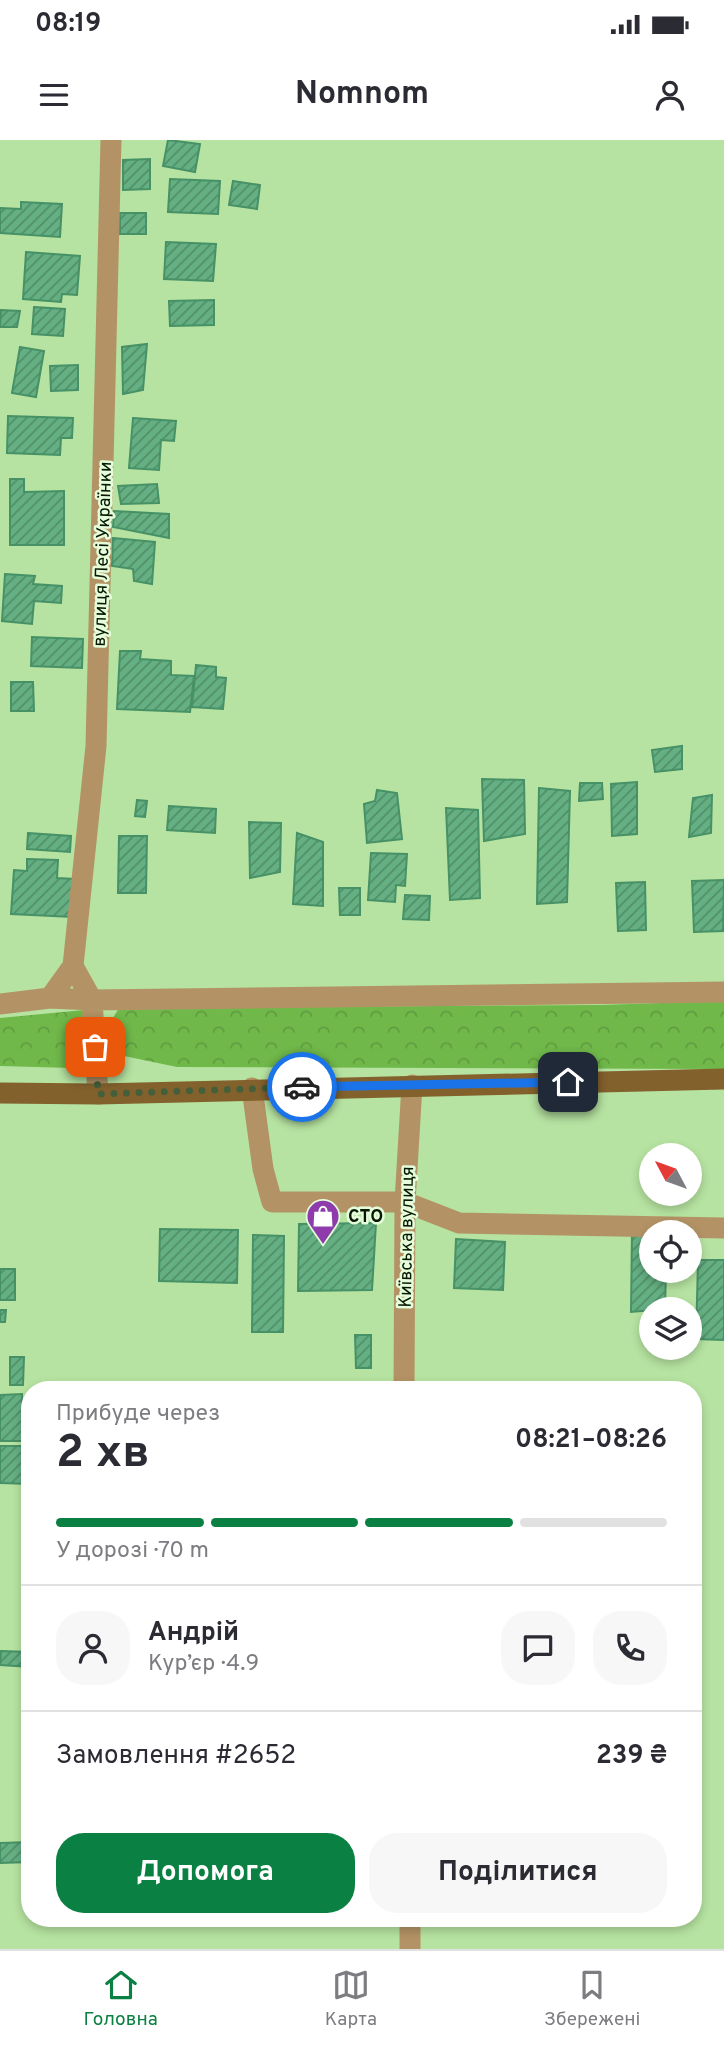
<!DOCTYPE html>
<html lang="uk">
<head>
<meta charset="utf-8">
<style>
  :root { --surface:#fff; --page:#f7f7f7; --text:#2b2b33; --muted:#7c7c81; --line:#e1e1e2; --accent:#0b8043 }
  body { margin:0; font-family:Overpass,sans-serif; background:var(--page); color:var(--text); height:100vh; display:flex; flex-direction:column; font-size:26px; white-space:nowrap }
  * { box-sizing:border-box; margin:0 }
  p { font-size:23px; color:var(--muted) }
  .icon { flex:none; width:38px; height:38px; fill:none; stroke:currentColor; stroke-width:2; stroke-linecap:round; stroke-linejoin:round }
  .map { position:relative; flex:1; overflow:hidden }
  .panel { position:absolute; left:21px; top:1241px; width:681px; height:546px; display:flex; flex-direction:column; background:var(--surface); border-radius:28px; box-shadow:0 4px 10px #0003 }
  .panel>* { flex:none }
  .needle { width:46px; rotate:311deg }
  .controls { position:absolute; left:639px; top:1003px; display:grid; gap:14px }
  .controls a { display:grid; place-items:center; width:63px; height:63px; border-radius:50%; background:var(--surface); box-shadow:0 4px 10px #0003; font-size:35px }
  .pin { position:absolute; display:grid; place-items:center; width:60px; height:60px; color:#fff; margin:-30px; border-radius:14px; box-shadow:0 4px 10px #0006 }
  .courier { position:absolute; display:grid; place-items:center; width:70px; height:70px; margin:-35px; border:5px solid #1a73e8; border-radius:50%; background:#fff; color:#222; box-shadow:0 2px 9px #0007 }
  .overview em { font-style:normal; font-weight:700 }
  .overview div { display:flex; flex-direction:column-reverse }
  .overview { display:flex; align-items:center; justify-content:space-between; height:119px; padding:0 35px }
  h1 { font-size:46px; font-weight:700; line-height:52px }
  .bar { display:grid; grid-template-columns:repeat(4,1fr); gap:10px 7px; align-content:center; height:84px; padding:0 35px }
  .bar i { height:9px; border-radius:5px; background:var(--line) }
  .bar .on { background:var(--accent) }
  .bar p { grid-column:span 4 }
  .line { display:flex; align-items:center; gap:18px; padding:0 35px; border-top:2px solid var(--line) }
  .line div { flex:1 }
  .round { display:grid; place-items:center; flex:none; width:74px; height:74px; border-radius:28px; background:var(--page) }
  .cta { display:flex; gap:14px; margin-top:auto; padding:14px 35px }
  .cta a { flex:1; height:80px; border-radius:28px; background:var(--accent); color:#fff; font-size:28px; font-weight:700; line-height:80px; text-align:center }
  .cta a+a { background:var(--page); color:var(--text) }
  .status { display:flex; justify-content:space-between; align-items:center; height:49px; padding:0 35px; background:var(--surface); direction:ltr }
  .status svg { height:19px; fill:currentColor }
  header { display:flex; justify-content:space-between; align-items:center; height:91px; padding:0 35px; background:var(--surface); font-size:32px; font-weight:700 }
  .tab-bar { display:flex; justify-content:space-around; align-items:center; height:98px; border-top:2px solid var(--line); background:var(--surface); font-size:19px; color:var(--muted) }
  .tab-bar a { display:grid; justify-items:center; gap:4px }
  .tab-bar .on { color:var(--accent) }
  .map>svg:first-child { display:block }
</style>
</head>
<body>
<div class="status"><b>08:19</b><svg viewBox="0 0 49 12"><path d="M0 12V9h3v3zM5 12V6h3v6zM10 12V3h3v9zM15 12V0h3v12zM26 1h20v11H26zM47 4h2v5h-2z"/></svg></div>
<header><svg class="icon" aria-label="menu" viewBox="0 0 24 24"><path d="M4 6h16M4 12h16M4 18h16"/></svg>Nomnom<svg class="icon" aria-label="person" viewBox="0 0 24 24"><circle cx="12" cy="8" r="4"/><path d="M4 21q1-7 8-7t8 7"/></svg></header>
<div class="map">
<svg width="724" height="1809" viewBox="0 0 724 1809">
  <defs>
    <pattern id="forest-crowns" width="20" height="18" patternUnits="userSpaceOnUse" patternTransform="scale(1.75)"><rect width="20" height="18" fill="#70b84a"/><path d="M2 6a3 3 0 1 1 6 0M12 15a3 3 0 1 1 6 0" fill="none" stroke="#609d3f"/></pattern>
    <pattern id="building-hatch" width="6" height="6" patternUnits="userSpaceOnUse" patternTransform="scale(1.75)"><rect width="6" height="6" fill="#65b083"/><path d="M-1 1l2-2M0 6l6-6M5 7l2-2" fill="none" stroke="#518e69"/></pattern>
  </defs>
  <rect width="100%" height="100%" fill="#b6e3a1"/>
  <!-- forest -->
  <path fill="url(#forest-crowns)" d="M 724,861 L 724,929 L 177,927 L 124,916 L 108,886 L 119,868 L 600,865 Z
    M 84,870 L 72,928 L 0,926 L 0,878 Z"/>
  <!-- building -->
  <path fill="url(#building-hatch)" stroke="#479166" stroke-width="2" d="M 168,0 L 200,4 L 195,32 L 163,26 Z
    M 150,19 L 150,49 L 123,50 L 123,20 Z
    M 170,39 L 220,41 L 218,74 L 168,72 Z
    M 233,41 L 260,45 L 257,69 L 229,65 Z
    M 21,62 L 62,64 L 60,97 L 0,93 L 0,68 L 21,69 Z
    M 120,73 L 146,73 L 146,94 L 120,94 Z
    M 166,102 L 216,104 L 213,141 L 164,139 Z
    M 26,112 L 80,116 L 77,155 L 62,154 L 61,162 L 23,159 Z
    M 214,160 L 214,185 L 170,186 L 169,161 Z
    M 34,167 L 65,169 L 63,196 L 32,194 Z
    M 1,170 L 20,171 L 17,187 L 0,187 Z
    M 147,204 L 143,250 L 123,254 L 122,207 Z
    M 20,207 L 44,211 L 36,257 L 12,253 Z
    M 78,225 L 78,250 L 51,251 L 50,226 Z
    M 8,276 L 73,278 L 72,298 L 61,298 L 60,315 L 7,313 Z
    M 133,278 L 176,281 L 174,301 L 161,300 L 159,330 L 129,328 Z
    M 10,339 L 24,339 L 24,352 L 64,351 L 64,405 L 10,405 Z
    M 157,344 L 159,363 L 121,364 L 118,346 Z
    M 114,371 L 169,374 L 169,398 L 113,387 Z
    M 113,398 L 155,402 L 152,444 L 134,441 L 133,429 L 112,426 Z
    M 5,434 L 35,436 L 33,444 L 62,446 L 61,463 L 34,461 L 32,484 L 2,481 Z
    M 32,497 L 83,499 L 82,528 L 31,526 Z
    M 120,511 L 141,511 L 140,519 L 171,521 L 171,535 L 194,536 L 190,572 L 117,569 Z
    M 196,525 L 216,527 L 216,537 L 226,538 L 223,569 L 192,567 Z
    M 11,542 L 33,542 L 34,571 L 11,571 Z
    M 682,606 L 682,629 L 655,632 L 652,610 Z
    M 482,639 L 524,640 L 525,694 L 484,701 Z
    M 637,642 L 637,694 L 612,696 L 611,644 Z
    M 580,643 L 602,643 L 603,659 L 579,661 Z
    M 539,648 L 570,651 L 567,762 L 537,764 Z
    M 377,650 L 397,653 L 402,699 L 367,703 L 364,664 L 375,661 Z
    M 712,655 L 711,693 L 689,697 L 693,658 Z
    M 137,660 L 147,661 L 145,677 L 135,676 Z
    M 169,666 L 216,669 L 215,693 L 167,690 Z
    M 446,668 L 478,670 L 480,758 L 450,760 Z
    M 249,682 L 281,683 L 280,732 L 250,738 Z
    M 28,693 L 71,696 L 70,712 L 27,709 Z
    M 297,693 L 323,702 L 323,766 L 293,764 Z
    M 119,696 L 147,696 L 146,753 L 118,753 Z
    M 371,713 L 407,714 L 405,746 L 396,745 L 395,762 L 368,760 Z
    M 27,719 L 58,720 L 57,738 L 75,739 L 73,777 L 11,774 L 14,730 L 27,731 Z
    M 724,740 L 723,791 L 694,792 L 692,741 Z
    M 645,742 L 646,790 L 618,791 L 616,743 Z
    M 339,748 L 360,748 L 360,775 L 340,775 Z
    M 405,755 L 430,756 L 429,780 L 403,779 Z
    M 376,1083 L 372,1150 L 298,1151 L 299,1084 Z
    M 160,1089 L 238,1090 L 237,1143 L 159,1141 Z
    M 632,1091 L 651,1092 L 651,1130 L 666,1130 L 665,1169 L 631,1172 Z
    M 253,1095 L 284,1096 L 283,1192 L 252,1192 Z
    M 456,1099 L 505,1102 L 503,1150 L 454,1148 Z
    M 698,1120 L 724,1120 L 724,1200 L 696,1199 Z
    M 0,1129 L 15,1129 L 15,1160 L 0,1160 Z
    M 0,1170 L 6,1170 L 5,1182 L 0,1182 Z
    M 355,1195 L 371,1195 L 371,1228 L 356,1228 Z
    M 10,1217 L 24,1217 L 23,1245 L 10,1245 Z
    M 313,1247 L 352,1250 L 312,1250 Z
    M 22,1254 L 23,1301 L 0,1301 L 0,1255 Z
    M 0,1306 L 30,1306 L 30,1344 L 0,1343 Z
    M 1,1511 L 30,1512 L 30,1527 L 0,1525 Z
    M 30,1702 L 30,1722 L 0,1723 L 0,1703 Z
    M 259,1778 L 289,1778 L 289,1781 L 259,1780 Z"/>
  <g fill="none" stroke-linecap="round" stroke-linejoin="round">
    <!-- minor -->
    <path stroke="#b39365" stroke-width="21" d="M 73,826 L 92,860 L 724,852
      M 50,858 L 73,826 L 96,606 L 111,0
      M 0,864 L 50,858 L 92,860 L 98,954
      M 252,948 L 263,1029 L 272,1062 L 405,1062 L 459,1083 L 724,1088
      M 404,1250 L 405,1062 L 412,945
      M 410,1809 L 410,1778"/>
    <!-- major -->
    <path stroke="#83612c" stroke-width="21" d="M 0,953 L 98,954 L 724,939"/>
  </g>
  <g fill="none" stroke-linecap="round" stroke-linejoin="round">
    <!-- done -->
    <path stroke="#455f3a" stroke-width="7" stroke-dasharray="0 12.6" d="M 95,907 L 98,954 L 302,947"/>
    <!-- route -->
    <path stroke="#1a73e8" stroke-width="9" d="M 302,947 L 568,942"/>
  </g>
  <!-- icons -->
  <defs>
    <symbol id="shop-pin" viewBox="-11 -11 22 30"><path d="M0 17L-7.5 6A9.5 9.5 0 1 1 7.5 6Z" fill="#8e3cab" stroke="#e5fddb"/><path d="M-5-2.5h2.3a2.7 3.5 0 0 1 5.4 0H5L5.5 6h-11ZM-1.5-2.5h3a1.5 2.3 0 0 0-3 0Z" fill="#fff"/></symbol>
  </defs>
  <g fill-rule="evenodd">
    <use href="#shop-pin" x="304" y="1057" width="38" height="52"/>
  </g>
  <g text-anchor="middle" stroke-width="5" stroke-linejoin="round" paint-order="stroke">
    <!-- street labels -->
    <g font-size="18" fill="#081802" stroke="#e5fddb">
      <text transform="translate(102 414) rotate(-88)" y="6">вулиця Лесі Українки</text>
      <text transform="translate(406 1097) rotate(-89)" y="6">Київська вулиця</text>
    </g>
    <!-- poi labels -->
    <g font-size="18" font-weight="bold" fill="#081802" stroke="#e5fddb" text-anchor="start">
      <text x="348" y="1082">СТО</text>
    </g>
  </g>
</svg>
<div class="controls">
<a><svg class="needle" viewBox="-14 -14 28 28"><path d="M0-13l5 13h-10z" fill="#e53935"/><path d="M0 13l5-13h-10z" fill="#7c7c81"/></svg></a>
<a><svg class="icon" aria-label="locate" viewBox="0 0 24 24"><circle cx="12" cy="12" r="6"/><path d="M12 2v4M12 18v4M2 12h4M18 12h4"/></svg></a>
<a><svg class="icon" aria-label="layers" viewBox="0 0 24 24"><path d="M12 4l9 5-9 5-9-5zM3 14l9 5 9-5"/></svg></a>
</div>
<div class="pin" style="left:95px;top:907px;background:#ea580c"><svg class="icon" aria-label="bag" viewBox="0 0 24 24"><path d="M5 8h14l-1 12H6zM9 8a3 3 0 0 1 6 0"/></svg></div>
<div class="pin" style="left:568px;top:942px;background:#1f2937"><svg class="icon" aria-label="home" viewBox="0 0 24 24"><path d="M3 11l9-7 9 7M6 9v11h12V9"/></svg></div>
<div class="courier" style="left:302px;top:947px"><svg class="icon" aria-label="car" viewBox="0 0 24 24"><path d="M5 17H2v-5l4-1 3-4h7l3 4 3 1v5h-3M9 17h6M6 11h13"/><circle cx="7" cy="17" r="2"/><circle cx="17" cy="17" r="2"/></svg></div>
<section class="panel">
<div class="overview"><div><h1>2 хв</h1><p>Прибуде через</p></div><em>08:21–08:26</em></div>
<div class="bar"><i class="on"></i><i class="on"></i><i class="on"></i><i></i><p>У дорозі · 70 m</p></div>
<div class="line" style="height:126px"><a class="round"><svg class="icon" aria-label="person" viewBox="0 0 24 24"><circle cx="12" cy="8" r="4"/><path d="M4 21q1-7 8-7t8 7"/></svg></a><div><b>Андрій</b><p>Кур’єр · 4.9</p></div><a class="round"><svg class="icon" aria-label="chat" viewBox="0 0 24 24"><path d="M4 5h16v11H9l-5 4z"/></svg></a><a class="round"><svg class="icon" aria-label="phone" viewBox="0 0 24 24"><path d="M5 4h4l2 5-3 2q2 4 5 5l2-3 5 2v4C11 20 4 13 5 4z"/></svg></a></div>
<div class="line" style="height:91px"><div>Замовлення #2652</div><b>239 ₴</b></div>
<div class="cta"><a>Допомога</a><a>Поділитися</a></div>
</section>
</div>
<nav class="tab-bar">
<a class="on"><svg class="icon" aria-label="home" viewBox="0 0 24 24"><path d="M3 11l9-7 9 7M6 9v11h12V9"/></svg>Головна</a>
<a><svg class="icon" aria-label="map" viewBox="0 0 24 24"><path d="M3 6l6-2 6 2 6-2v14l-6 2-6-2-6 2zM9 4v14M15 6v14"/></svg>Карта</a>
<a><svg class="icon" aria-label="saved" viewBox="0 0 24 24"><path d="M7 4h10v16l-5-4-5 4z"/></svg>Збережені</a>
</nav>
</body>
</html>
